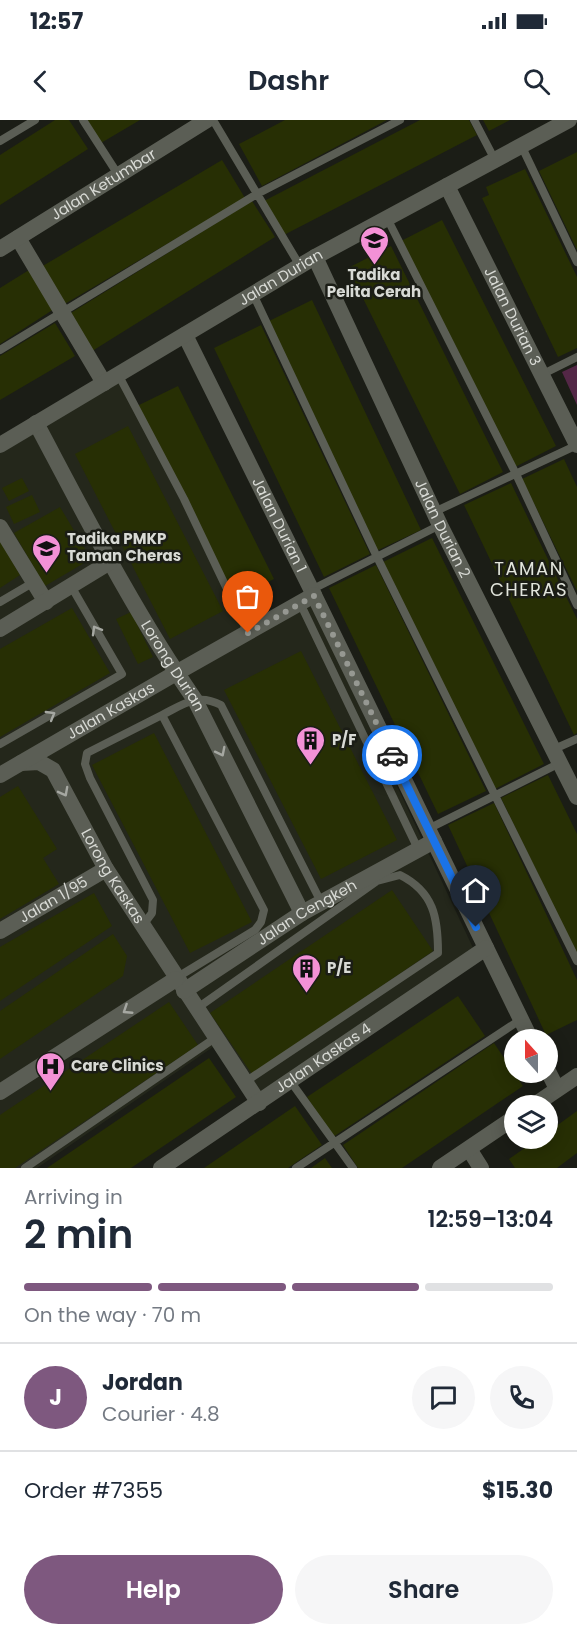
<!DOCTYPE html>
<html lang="en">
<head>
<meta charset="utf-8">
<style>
  :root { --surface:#fff; --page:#f6f6f7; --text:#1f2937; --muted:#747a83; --line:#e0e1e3; --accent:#7e587f }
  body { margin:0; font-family:Poppins,sans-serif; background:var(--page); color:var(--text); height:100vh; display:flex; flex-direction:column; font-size:22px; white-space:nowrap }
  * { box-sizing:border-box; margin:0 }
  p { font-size:20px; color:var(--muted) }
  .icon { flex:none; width:33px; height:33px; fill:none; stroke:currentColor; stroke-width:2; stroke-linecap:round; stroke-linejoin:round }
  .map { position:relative; height:1048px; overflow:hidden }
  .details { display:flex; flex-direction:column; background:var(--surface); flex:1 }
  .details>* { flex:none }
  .needle { width:39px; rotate:339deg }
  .controls { position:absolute; left:504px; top:909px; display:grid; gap:12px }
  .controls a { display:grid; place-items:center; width:54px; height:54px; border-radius:50%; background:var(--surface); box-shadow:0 3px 15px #0003; font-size:30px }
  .pin { position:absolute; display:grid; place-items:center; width:51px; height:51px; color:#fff; margin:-62px -26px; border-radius:50% 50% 50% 0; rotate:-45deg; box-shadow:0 0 6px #0007 }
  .pin .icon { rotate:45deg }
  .courier { position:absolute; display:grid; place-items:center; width:60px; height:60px; margin:-30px; border:4px solid #1a73e8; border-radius:50%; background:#fff; color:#222; box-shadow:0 2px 8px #0007 }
  .summary em { font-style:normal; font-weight:600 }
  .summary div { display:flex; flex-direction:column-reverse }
  .summary { display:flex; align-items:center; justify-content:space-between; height:102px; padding:0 24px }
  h1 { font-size:39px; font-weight:600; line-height:45px }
  .bar { display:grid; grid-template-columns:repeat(4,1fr); gap:9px 6px; align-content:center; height:72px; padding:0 24px }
  .bar i { height:8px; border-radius:4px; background:var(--line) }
  .bar .selected { background:var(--accent) }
  .bar p { grid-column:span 4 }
  .line { display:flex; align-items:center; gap:15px; padding:0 24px; border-top:2px solid var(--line) }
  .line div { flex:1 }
  .round { display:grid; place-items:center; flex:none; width:63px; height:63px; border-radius:32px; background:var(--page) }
  .primary-button { display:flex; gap:12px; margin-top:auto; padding:12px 24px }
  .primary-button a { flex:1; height:69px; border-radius:36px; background:var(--accent); color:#fff; font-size:24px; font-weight:600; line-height:69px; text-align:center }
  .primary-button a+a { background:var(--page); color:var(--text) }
  .status { display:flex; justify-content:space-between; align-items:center; height:42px; padding:0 30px; background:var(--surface); direction:ltr }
  .status svg { height:16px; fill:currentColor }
  header { display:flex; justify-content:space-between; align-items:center; height:78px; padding:0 24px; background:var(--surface); font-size:27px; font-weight:600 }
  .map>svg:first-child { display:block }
</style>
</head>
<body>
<div class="status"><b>12:57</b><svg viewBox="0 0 49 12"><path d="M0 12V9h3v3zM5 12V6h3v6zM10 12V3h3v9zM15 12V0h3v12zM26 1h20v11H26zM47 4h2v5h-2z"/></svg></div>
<header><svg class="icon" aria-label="back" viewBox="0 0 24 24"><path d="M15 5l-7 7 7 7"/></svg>Dashr<svg class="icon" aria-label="search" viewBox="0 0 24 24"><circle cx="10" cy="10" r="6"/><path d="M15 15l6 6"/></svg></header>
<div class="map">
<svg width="577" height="1048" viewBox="0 0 577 1048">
  <rect width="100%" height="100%" fill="#1b1d16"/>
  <!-- built -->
  <path fill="#24271b" d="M 118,249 L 252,517 L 312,485 L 474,830 L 250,979 L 213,927 L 37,1048 L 0,1048 L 0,318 Z"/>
  <!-- green -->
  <path fill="#532746" d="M 577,245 L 577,285 L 562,252 Z"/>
  <!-- building -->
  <path fill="#272f04" d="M 55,0 L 69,0 L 88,29 L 0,85 L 0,35 Z
    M 87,0 L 140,0 L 101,23 Z
    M 285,0 L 387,0 L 262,66 L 239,24 Z
    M 420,0 L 469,0 L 477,15 L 282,116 L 264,81 Z
    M 483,0 L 510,0 L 489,11 Z
    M 577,32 L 577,130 L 539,51 Z
    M 222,40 L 245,78 L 63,185 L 41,147 Z
    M 525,49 L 577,157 L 577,228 L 558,237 L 482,78 L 489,75 L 486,67 Z
    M 252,81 L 275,117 L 89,233 L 66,196 Z
    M 442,100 L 556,326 L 515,347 L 401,121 Z
    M 391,126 L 503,352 L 460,374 L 348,148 Z
    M 29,150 L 54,189 L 0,224 L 0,168 Z
    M 312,180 L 421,410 L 376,431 L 267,202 Z
    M 55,203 L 75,236 L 0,280 L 0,236 Z
    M 261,205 L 370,434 L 324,457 L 214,228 Z
    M 178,266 L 274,459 L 234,479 L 137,286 Z
    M 128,306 L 223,491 L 170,519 L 75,334 Z
    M 564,339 L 577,367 L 577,471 L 522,359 Z
    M 22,358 L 29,371 L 9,381 L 2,368 Z
    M 511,363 L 577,499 L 577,613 L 574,615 L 464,385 Z
    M 32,375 L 40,392 L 14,404 L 6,387 Z
    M 60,387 L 91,439 L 45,466 L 14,413 Z
    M 432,418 L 544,644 L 495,669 L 383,442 Z
    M 0,421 L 20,455 L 0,468 Z
    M 376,445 L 486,671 L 438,694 L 329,468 Z
    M 72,488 L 110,553 L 0,617 L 0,529 Z
    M 131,492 L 153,537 L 138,544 L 116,499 Z
    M 301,531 L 397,720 L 321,759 L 224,570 Z
    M 154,613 L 252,802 L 190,833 L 92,645 Z
    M 548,655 L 577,714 L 577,835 L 501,678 Z
    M 18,666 L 57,729 L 43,738 L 59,764 L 0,799 L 0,677 Z
    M 494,683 L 577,860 L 577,900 L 546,915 L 448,705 Z
    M 392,770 L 433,831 L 252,954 L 210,893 Z
    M 94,773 L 112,806 L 0,881 L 0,827 Z
    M 113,814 L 127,836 L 123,856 L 0,939 L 0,891 Z
    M 458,876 L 485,916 L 333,1017 L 307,977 Z
    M 169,882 L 198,925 L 15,1048 L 0,1048 L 0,995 Z
    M 494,923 L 523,966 L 402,1048 L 358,1048 L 343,1025 Z
    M 209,938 L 236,977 L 131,1048 L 47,1048 Z
    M 295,986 L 322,1025 L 307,1035 L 288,1048 L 204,1048 Z
    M 577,991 L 577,1033 L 557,1048 L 515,1048 L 509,1039 L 539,1018 L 548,1018 L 548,1012 Z
    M 325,1038 L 332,1048 L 311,1048 Z"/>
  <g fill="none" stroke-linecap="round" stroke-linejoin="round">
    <!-- service -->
    <path stroke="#5b5e55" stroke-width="8" d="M 83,0 L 119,56
      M 213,0 L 300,146
      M 474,0 L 495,40
      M 0,21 L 35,0
      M 521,25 L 577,142
      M 387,98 L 516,354 L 577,485
      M 253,174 L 377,437 L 577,841
      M 0,230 L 257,74 L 400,0
      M 118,254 L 184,379 L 248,513
      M 543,254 L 577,237
      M 434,392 L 577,325
      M 311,470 L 440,405
      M 0,482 L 34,462
      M 300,483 L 418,729
      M 0,624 L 122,554 L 71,466
      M 552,630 L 577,619
      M 428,709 L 560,643
      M 143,805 L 152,793 L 153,780 L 90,658 L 85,644 L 87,633 L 162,595
      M 176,858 L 255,810 L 261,802 L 264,790 L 162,595 C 184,584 197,573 221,585 L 321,782
      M 196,889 L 377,761 L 400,755 C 434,772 438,798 438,833 L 245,962
      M 291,962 L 353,1048
      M 25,1048 L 215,918
      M 296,1048 L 520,900"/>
    <!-- minor -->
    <g stroke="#5b5e55" stroke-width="16">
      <path id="s1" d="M 447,66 L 577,325"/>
      <path d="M 18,118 L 104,263"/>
      <path id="s2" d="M 0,129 L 207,0"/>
      <path id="s3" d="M 315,137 L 440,405 L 577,677"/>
      <path id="s4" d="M 185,215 L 314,475 L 531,920"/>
      <path id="s5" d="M 36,303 C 86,397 134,492 195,580 L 302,793"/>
      <path id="s6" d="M 0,325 L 315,137 L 569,0"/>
      <path d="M 0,407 L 46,482"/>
      <path d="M 0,509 L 110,442"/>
      <path id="s7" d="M 21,643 L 39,642 L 53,650 L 106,749 L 259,983"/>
      <path id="s8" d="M 0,655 L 176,553 L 314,475"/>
      <path id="s9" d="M 0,811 L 106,749"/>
      <path id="s10" d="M 184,871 L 302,793 L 434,721"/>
      <path d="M 548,951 L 557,969"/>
      <path d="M 0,972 L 176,859"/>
      <path d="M 533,986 L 577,956"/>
      <path d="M 469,1029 L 481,1048"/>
      <path id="s11" d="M 161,1048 L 486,828"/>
      <path d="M 440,1048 L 514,998"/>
    </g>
  </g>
  <!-- one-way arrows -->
  <defs><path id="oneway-chevron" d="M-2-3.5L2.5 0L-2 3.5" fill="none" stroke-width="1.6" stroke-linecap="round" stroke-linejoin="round" transform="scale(1.5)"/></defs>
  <g stroke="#a6a8a2">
    <use href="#oneway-chevron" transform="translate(96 510) rotate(-120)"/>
    <use href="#oneway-chevron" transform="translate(51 595) rotate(-30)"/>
    <use href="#oneway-chevron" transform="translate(221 632) rotate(63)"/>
    <use href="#oneway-chevron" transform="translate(64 672) rotate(62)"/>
    <use href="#oneway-chevron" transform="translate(127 890) rotate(147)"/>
  </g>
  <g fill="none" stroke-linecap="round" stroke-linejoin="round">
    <!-- done -->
    <path stroke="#969892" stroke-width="6" stroke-dasharray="0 10.8" d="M 248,513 L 314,476 L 392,635"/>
    <!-- route -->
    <path stroke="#1a73e8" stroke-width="8" d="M 392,635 L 476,807"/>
  </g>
  <!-- icons -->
  <defs>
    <symbol id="school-pin" viewBox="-11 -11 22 30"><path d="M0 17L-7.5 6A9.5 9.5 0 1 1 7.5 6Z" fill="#f391d6" stroke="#1b1d16"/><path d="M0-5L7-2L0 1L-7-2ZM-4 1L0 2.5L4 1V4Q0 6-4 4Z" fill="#111"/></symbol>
    <symbol id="building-pin" viewBox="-11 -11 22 30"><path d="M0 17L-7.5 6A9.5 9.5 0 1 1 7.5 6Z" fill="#f391d6" stroke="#1b1d16"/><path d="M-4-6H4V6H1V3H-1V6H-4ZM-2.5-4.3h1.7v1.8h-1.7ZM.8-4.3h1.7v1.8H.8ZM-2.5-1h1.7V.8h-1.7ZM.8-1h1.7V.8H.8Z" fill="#111"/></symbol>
    <symbol id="hospital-pin" viewBox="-11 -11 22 30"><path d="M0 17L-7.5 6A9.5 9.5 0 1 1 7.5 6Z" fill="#f391d6" stroke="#1b1d16"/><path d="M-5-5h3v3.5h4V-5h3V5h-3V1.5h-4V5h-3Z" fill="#111"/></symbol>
  </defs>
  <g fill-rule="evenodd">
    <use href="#school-pin" x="358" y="104" width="33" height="45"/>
    <use href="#school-pin" x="30" y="412" width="33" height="45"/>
    <use href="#building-pin" x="294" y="604" width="33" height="45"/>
    <use href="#building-pin" x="290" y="832" width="33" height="45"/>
    <use href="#hospital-pin" x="34" y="930" width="33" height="45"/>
  </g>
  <g text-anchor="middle" stroke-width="5" stroke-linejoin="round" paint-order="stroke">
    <!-- street labels -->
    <g font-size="15" fill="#d8dad5" stroke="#1b1d16">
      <text dy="5" stroke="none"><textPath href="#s2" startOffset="122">Jalan Ketumbar</textPath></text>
      <text dy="5" stroke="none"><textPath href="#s6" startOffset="327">Jalan Durian</textPath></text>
      <text dy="5" stroke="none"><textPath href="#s1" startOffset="146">Jalan Durian 3</textPath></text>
      <text dy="5" stroke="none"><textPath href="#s4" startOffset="212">Jalan Durian 1</textPath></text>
      <text dy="5" stroke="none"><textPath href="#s3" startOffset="300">Jalan Durian 2</textPath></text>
      <text dy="5" stroke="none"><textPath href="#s5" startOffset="279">Lorong Durian</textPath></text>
      <text dy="5" stroke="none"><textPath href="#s8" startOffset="128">Jalan Kaskas</textPath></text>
      <text dy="5" stroke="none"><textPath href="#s7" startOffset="156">Lorong Kaskas</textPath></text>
      <text dy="5" stroke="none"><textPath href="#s9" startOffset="62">Jalan 1/95</textPath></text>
      <text dy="5" stroke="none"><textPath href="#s10" startOffset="146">Jalan Cengkeh</textPath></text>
      <text dy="5" stroke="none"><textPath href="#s11" startOffset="196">Jalan Kaskas 4</textPath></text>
    </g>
    <!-- poi labels -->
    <g font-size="15" font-weight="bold" fill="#d8dad5" stroke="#1b1d16" text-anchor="start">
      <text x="374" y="160" text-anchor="middle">Tadika<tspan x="374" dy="17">Pelita Cerah</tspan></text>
      <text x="67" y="424">Tadika PMKP<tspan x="67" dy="17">Taman Cheras</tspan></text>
      <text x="332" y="625">P/F</text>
      <text x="327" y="853">P/E</text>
      <text x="71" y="951">Care Clinics</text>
    </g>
    <!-- quarter labels -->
    <g font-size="18" letter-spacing="1.5" fill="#e2e5dc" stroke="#1b1d16">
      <text x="529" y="455">TAMAN<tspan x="529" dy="21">CHERAS</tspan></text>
    </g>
  </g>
</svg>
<div class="controls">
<a><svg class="needle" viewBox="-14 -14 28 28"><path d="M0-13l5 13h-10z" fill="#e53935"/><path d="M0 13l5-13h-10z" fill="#747a83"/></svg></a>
<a><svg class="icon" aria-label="layers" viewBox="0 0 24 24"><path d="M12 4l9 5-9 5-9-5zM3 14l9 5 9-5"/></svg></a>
</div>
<div class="pin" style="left:248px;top:513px;background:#ea580c"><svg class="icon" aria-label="bag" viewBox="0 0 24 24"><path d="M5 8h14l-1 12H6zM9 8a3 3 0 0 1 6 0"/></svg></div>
<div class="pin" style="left:476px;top:807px;background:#1f2937"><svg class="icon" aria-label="home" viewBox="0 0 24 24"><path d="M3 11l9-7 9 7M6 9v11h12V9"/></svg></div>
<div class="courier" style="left:392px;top:635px"><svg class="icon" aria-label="car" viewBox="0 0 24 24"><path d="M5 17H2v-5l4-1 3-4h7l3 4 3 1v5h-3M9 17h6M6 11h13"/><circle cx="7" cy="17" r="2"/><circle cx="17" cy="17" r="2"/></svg></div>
</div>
<section class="details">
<div class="summary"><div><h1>2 min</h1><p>Arriving in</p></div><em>12:59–13:04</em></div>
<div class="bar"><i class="selected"></i><i class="selected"></i><i class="selected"></i><i></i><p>On the way · 70 m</p></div>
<div class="line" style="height:108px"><b class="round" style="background:var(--accent);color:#fff">J</b><div><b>Jordan</b><p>Courier · 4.8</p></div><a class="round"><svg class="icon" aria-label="chat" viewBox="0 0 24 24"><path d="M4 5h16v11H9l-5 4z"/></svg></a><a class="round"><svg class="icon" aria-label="phone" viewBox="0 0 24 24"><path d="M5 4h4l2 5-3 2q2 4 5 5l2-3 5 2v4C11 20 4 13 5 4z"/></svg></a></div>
<div class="line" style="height:78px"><div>Order #7355</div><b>$15.30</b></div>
<div class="primary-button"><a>Help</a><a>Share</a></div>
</section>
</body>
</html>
